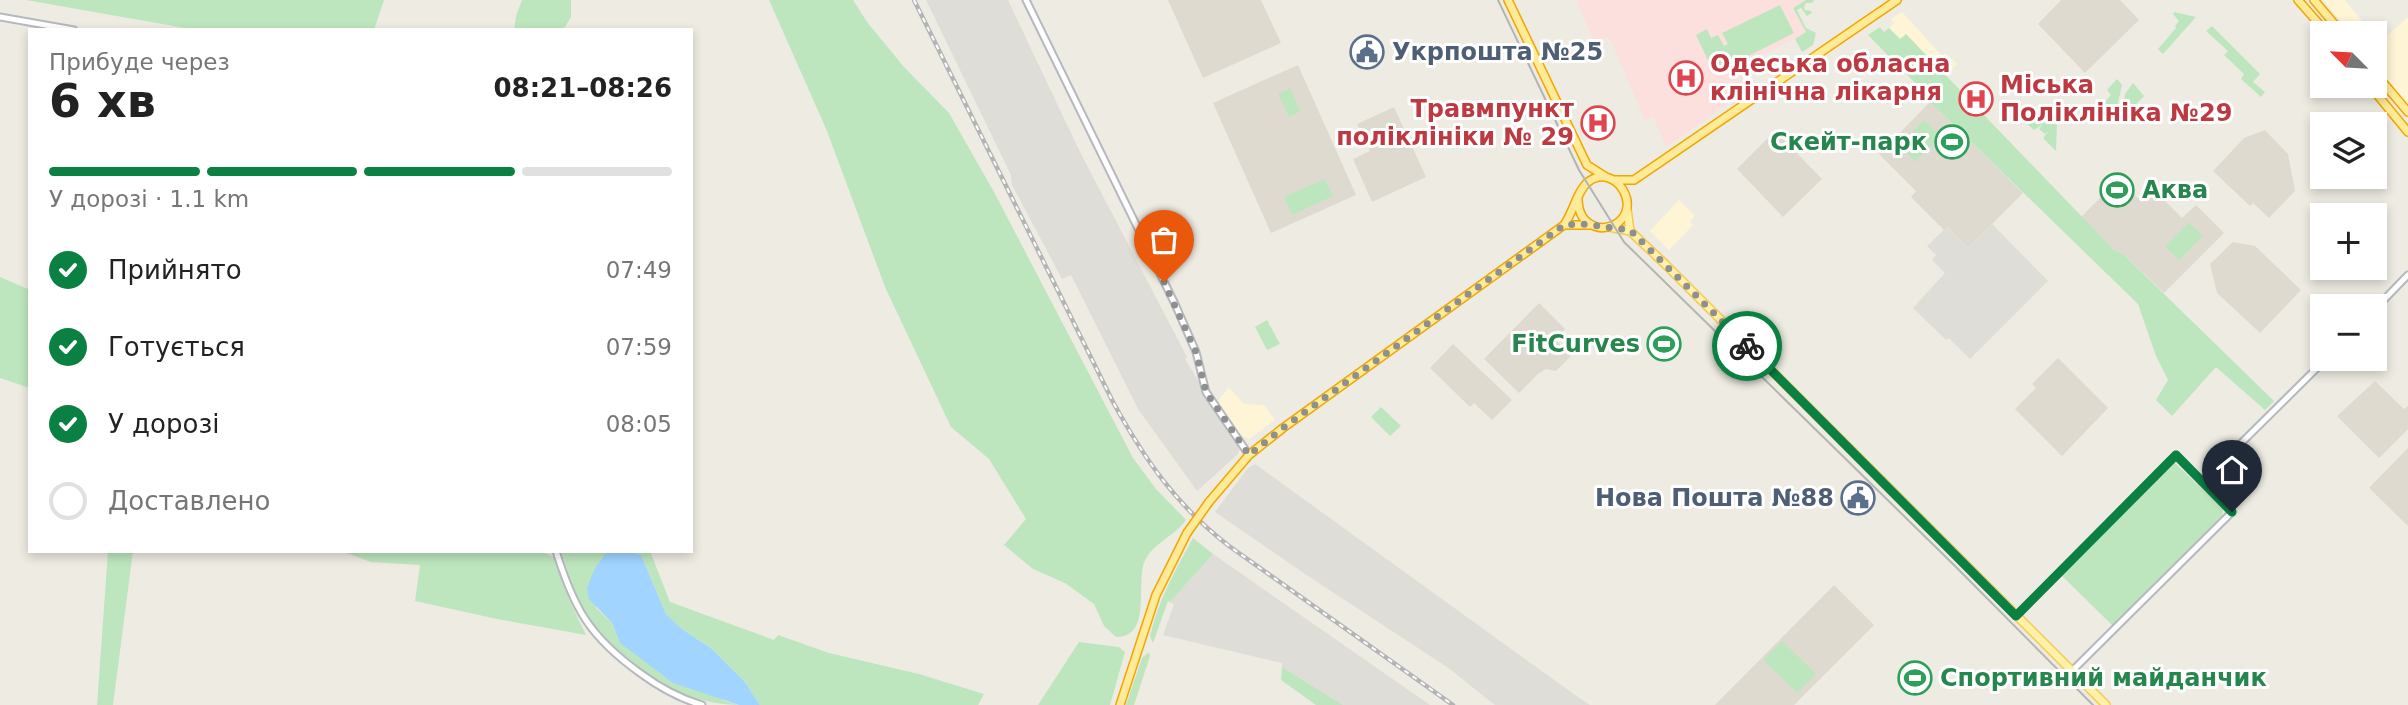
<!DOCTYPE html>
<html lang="uk">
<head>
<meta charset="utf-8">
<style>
  :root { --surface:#fff; --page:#f2f2f2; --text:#222; --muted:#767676; --line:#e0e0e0; --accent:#0b8043 }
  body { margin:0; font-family:"DejaVu Sans",sans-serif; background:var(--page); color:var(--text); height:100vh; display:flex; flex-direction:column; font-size:26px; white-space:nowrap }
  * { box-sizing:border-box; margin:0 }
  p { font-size:23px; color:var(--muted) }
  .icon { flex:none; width:38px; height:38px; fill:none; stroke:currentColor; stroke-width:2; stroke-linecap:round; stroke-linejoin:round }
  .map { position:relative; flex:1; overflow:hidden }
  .side { position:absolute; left:28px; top:28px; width:665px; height:525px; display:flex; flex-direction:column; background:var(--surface); border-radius:0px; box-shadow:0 4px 10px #0003 }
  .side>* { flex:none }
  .needle { width:46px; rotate:294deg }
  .buttons { position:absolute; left:2310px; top:21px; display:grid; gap:14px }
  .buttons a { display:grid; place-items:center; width:77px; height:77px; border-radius:0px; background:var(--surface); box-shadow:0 4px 10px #0003; font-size:35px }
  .pin { position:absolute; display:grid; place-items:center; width:60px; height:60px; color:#fff; margin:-72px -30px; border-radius:50% 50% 50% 0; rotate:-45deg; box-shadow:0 0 7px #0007 }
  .pin .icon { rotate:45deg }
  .courier { position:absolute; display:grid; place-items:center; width:70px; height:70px; margin:-35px; border:5px solid #0b8043; border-radius:50%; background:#fff; color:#222; box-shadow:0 2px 9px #0007 }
  .headline em { font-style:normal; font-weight:800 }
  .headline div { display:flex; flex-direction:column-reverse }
  .headline { display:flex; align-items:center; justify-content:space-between; height:119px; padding:0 21px }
  h1 { font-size:46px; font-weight:800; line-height:52px }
  .bar { display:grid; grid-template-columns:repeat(4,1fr); gap:10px 7px; align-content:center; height:84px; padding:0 21px }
  .bar i { height:9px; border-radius:5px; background:var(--line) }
  .bar .active { background:var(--accent) }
  .bar p { grid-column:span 4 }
  ol { padding:0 21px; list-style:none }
  li { display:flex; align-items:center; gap:21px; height:77px }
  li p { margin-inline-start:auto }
  li .icon { padding:7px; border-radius:50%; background:var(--accent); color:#fff; stroke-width:4 }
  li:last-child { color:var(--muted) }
  li i { width:38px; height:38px; border:4px solid var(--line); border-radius:50% }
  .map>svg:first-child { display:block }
</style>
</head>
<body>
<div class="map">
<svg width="2408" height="705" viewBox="0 0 2408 705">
  <rect width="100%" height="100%" fill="#eeebe2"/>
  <!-- commercial -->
  <path fill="#fef5d6" d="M 2323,0 L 2345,0 L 2372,33 L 2351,33 Z
    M 1902,12 L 1942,56 L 1945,53 L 1957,64 L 1946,76 L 1906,34 L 1901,39 L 1889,28 L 1894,23 L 1891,19 Z
    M 2408,17 L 2408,112 L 2375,73 L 2375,47 Z
    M 1679,200 L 1695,216 L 1690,221 L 1693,225 L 1669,250 L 1650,231 Z
    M 1229,388 L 1244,404 L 1264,405 L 1275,420 L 1249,439 L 1242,436 L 1219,403 L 1220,398 Z"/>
  <!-- industrial -->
  <path fill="#deddd7" d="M 926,0 L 1008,0 L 1079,150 L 1187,357 L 1185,359 L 1240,448 L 1238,454 L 1197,491 L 1138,409 L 1071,275 L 1062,279 L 1012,185 L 1011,175 Z
    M 1992,224 L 2048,281 L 1970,359 L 1949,338 L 1946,340 L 1913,308 L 1945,273 L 1932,260 L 1936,255 L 1927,246 L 1947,227 L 1968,248 Z
    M 1255,464 L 1575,695 L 1590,705 L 1495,705 L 1447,667 L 1308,576 L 1215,512 L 1248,468 Z
    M 1213,554 L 1430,705 L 1343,705 L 1282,667 L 1282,663 L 1163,635 L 1174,605 L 1170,602 Z"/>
  <!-- education -->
  <path fill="#dedad0" d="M 1168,0 L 1261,0 L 1281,43 L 1203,78 Z
    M 2061,0 L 2120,0 L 2139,20 L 2085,73 L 2038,24 Z
    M 1298,65 L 1356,195 L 1271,233 L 1213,103 Z
    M 1930,102 L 2023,193 L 1968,248 L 1947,227 L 1944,230 L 1911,197 L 1916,191 L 1879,154 Z
    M 1394,107 L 1426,177 L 1372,202 L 1353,159 L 1370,151 L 1357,124 Z
    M 2265,130 L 2288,154 L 2295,191 L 2269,218 L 2253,203 L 2250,206 L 2213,171 L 2244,138 Z
    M 1775,131 L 1822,179 L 1783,217 L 1737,169 Z
    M 2119,179 L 2142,202 L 2154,190 L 2182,218 L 2196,205 L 2224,233 L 2164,293 L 2124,255 L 2113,249 L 2081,217 Z
    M 2233,242 L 2255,246 L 2301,290 L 2260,333 L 2217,293 L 2210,264 Z
    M 1539,303 L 1565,329 L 1556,340 L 1571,356 L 1556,371 L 1546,369 L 1538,374 L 1519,393 L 1484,359 Z
    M 1453,344 L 1512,400 L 1492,420 L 1474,403 L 1470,407 L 1430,368 Z
    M 2058,358 L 2108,408 L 2062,456 L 2015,409 L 2036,388 L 2032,384 Z
    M 2375,381 L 2404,409 L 2408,406 L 2408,429 L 2379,458 L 2337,416 Z
    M 2408,448 L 2408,526 L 2369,488 Z
    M 1834,585 L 1874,625 L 1794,705 L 1715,705 Z"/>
  <!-- medical -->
  <path fill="#fbe0dd" d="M 1576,0 L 1806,0 L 1793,8 L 1806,33 L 1739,67 L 1750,88 L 1666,147 L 1653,116 L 1645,120 L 1609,37 L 1595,43 Z"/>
  <!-- green -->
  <path fill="#bee6be" d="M 26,0 L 384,0 L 374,30 L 196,30 Z
    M 522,0 L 571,0 L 571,17 L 563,30 L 514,30 L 516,16 Z
    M 769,0 L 853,0 L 867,22 L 904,67 L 949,113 L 994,192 L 1133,458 L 1156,489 L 1186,520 C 1174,537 1152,543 1144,563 C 1136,585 1152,637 1116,637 L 1104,626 L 1094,604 L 1065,583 L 1033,569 L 1004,545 L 1026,519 L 989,459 L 951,427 L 885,287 L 827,131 Z
    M 1806,0 L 1814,0 L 1812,3 L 1806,3 L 1804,7 L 1805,10 L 1811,11 L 1812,13 L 1807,16 L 1801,8 L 1797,10 L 1806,28 L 1816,33 L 1813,45 L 1802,52 L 1795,39 L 1806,32 L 1793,8 Z
    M 1780,5 L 1794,33 L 1714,73 L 1696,35 L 1707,29 L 1711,38 L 1718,35 L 1724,46 L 1728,44 L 1722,33 Z
    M 2174,12 L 2196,17 L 2163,54 L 2158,49 L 2176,28 L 2175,26 L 2179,21 L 2173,14 Z
    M 2212,26 L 2260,74 L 2253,82 L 2265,92 L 2261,97 L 2241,79 L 2244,74 L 2224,55 L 2228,51 L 2206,31 Z
    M 1880,27 L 1884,32 L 1889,28 L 1900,39 L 1906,34 L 2113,249 L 2124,255 L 2274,401 L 2265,410 L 2216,367 L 2172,416 L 2156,400 L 2168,380 L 2156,356 L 2138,304 L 1930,102 L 1930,98 L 1868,35 Z
    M 2117,79 L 2122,85 L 2115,116 L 2104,103 L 2111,95 L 2107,90 Z
    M 2133,83 L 2144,96 L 2122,119 L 2125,94 Z
    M 1290,88 L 1300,111 L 1289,117 L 1278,94 Z
    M 2030,116 L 2052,121 L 2057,125 L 2056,151 L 2043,138 L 2049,131 L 2045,134 L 2039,129 L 2043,124 L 2034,130 L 2024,121 Z
    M 1924,120 L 1941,136 L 1915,162 L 1899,145 Z
    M 1325,179 L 1333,196 L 1292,215 L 1284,197 Z
    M 2189,222 L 2203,236 L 2179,260 L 2165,246 Z
    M 0,277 L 30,290 L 30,388 L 0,378 Z
    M 1267,320 L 1280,344 L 1267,350 L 1255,327 Z
    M 1381,407 L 1401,426 L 1390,436 L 1371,417 Z
    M 2174,462 L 2223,509 L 2222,516 L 2113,626 L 2060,574 L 2171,463 Z
    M 1193,538 L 1213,554 L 1170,602 L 1168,601 L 1153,643 L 1150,636 C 1158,601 1176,569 1193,538 Z
    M 108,551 L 133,551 L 113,705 L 97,705 Z
    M 341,551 L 539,551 L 554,557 L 569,599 L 586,635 L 497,619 L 415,601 L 420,565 L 371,562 Z
    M 561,551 L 609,551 L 607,552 L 596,608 L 612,623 L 620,643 L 725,701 L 739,705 C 682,705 623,667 590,621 C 576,601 568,574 561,551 Z
    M 628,551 L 650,551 L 670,602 L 774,640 L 778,635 L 829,653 L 919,674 L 984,694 L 978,705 L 760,705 L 744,681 L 712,649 L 682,629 L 666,614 L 641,555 Z
    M 1782,641 L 1816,674 L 1797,693 L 1763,660 Z
    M 1079,642 L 1119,647 L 1125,652 L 1110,705 L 1038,705 Z
    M 1149,652 L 1150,656 L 1134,705 L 1126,705 L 1142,658 Z
    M 1282,667 L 1343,705 L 1316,705 L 1281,680 Z"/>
  <!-- water -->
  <path fill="#a1d5ff" d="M 628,551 L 641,555 L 666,614 L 682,629 L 712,649 L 744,681 L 760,705 L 739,705 L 673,683 L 620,643 L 612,623 L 589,599 L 587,588 L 595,568 L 607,552 Z"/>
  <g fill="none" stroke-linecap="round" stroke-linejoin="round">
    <defs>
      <path id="tertiary" d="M 1026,0 L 1175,304 L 1196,352 L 1206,392 L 1249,455
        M 0,17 L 74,30
        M 2375,309 L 2408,275
        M 2202,482 L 2326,359
        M 556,551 C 574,609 590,637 640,673 C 659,687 678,698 702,705
        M 2016,616 L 2176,455 L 2232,512 L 2072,671"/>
      <path id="primary" d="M 1627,209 L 1630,231
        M 1609,227 L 1630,231 L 1665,264 L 2106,705"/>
      <path id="trunk" d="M 1508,0 L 1587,165 L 1606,177
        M 2298,0 L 2327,33
        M 2314,0 L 2342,33
        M 2375,73 L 2408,112
        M 2370,86 L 2408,132
        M 1615,180 L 1634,180 L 1897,0
        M 1564,225 L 1591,225
        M 1209,502 L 1249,455 L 1283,428 L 1564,225 C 1573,213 1577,191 1588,182 C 1615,161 1645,209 1614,225 C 1607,228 1599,229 1592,225 C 1581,220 1578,210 1578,198
        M 1120,705 L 1156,595 L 1187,533"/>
    </defs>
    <!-- tertiary casing -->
    <use href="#tertiary" stroke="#b5b8bd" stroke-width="9"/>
    <!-- primary casing -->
    <use href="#primary" stroke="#f4c955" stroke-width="10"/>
    <!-- trunk casing -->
    <use href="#trunk" stroke="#f0a700" stroke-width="10"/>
    <!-- tertiary -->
    <use href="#tertiary" stroke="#fff" stroke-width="5"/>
    <!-- primary -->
    <use href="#primary" stroke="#fff1a6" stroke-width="7"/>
    <!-- trunk -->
    <use href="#trunk" stroke="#ffea97" stroke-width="7"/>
    <!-- tram -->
    <path stroke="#b3b4b4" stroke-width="2" d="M 1498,0 L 1579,170 L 1624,242 L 1954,565 L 2093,705"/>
    <defs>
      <path id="rail" d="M 914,0 L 1113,402 C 1145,460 1176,505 1229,546 L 1453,705"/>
    </defs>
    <!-- rail casing -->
    <use href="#rail" stroke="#b3b4b4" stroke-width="4.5"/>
    <!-- rail -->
    <use href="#rail" stroke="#fff" stroke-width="2" stroke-dasharray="5" stroke-linecap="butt"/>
    <defs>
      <path id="trunk-bridge" d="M 1187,533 L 1209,502"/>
    </defs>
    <!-- trunk-bridge casing -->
    <use href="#trunk-bridge" stroke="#f0a700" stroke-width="10" stroke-linecap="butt"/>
    <!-- trunk-bridge -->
    <use href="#trunk-bridge" stroke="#ffea97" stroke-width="7"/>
  </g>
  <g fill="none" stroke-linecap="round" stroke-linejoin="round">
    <!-- done -->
    <path stroke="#8e8f8f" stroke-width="7" stroke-dasharray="0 12.6" d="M 1164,282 L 1196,352 L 1206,392 L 1249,455 L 1283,428 L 1564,225 L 1582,224 L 1630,230 L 1747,346"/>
    <!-- route -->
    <path stroke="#0b8043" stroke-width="9" d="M 1747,346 L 2016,616 L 2176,455 L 2232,512"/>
  </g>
  <!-- icons -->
  <defs>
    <symbol id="civic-ring" viewBox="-11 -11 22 22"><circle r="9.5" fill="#fff" stroke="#5c6f8a" stroke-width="1.5"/><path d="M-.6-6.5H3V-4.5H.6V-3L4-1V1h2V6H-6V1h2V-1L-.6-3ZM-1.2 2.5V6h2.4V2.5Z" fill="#5c6f8a"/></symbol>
    <symbol id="hospital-ring" viewBox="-11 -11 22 22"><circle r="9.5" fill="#fff" stroke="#e0444e" stroke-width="1.5"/><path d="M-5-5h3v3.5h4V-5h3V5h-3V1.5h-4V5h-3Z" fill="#e0444e"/></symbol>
    <symbol id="stadium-ring" viewBox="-11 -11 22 22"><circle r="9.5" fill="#fff" stroke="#2e9e5b" stroke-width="1.5"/><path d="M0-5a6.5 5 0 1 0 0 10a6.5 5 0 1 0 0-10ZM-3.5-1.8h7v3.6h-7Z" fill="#2e9e5b"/></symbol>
  </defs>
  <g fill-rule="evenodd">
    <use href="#civic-ring" x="1348" y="33" width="38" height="38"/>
    <use href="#hospital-ring" x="1667" y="59" width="38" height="38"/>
    <use href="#hospital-ring" x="1957" y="80" width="38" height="38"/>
    <use href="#hospital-ring" x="1579" y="104" width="38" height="38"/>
    <use href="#stadium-ring" x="1933" y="123" width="38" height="38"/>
    <use href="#stadium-ring" x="2098" y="171" width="38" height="38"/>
    <use href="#stadium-ring" x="1645" y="325" width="38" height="38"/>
    <use href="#civic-ring" x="1839" y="479" width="38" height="38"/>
    <use href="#stadium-ring" x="1896" y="659" width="38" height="38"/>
  </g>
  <g text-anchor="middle" stroke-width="6" stroke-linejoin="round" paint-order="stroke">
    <!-- service labels -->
    <g font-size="24" font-weight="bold" fill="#4e5e75" stroke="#fff" text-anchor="start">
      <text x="1392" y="60">Укрпошта №25</text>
      <text x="1834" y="506" text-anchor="end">Нова Пошта №88</text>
    </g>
    <!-- health labels -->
    <g font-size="24" font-weight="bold" fill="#be3a42" stroke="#fff" text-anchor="start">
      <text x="1710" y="72">Одеська обласна<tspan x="1710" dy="28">клінічна лікарня</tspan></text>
      <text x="2000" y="93">Міська<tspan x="2000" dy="28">Поліклініка №29</tspan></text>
      <text x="1574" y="117" text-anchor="end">Травмпункт<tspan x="1574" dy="28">поліклініки № 29</tspan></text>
    </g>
    <!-- leisure labels -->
    <g font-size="24" font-weight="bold" fill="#27864d" stroke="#fff" text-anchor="end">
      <text x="1927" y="150">Скейт-парк</text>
      <text x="2142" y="198" text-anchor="start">Аква</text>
      <text x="1640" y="352">FitCurves</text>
      <text x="1940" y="686" text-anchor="start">Спортивний майданчик</text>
    </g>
  </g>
</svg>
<div class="buttons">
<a><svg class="needle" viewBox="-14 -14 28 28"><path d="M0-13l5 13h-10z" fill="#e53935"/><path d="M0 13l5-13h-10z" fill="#767676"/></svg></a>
<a><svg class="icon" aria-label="layers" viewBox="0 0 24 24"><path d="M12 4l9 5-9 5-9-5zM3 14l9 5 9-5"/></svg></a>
<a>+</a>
<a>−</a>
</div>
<div class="pin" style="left:1164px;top:282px;background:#ea580c"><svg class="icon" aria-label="bag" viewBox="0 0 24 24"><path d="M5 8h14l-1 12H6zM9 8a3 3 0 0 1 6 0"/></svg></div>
<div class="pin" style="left:2232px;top:512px;background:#1f2937"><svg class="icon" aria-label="home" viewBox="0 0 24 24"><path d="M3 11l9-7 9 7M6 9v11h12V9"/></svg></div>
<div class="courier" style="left:1747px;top:346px"><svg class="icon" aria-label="bike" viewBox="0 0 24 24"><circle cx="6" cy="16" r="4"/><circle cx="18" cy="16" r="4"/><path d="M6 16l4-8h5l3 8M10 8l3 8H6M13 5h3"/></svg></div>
<section class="side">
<div class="headline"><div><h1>6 хв</h1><p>Прибуде через</p></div><em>08:21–08:26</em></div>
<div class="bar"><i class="active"></i><i class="active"></i><i class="active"></i><i></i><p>У дорозі · 1.1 km</p></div>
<ol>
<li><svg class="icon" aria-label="check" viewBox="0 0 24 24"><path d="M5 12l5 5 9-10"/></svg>Прийнято<p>07:49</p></li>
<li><svg class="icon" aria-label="check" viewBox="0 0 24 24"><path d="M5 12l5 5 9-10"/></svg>Готується<p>07:59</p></li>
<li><svg class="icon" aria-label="check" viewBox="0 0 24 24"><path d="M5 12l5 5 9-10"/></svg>У дорозі<p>08:05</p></li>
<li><i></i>Доставлено</li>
</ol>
</section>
</div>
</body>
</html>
